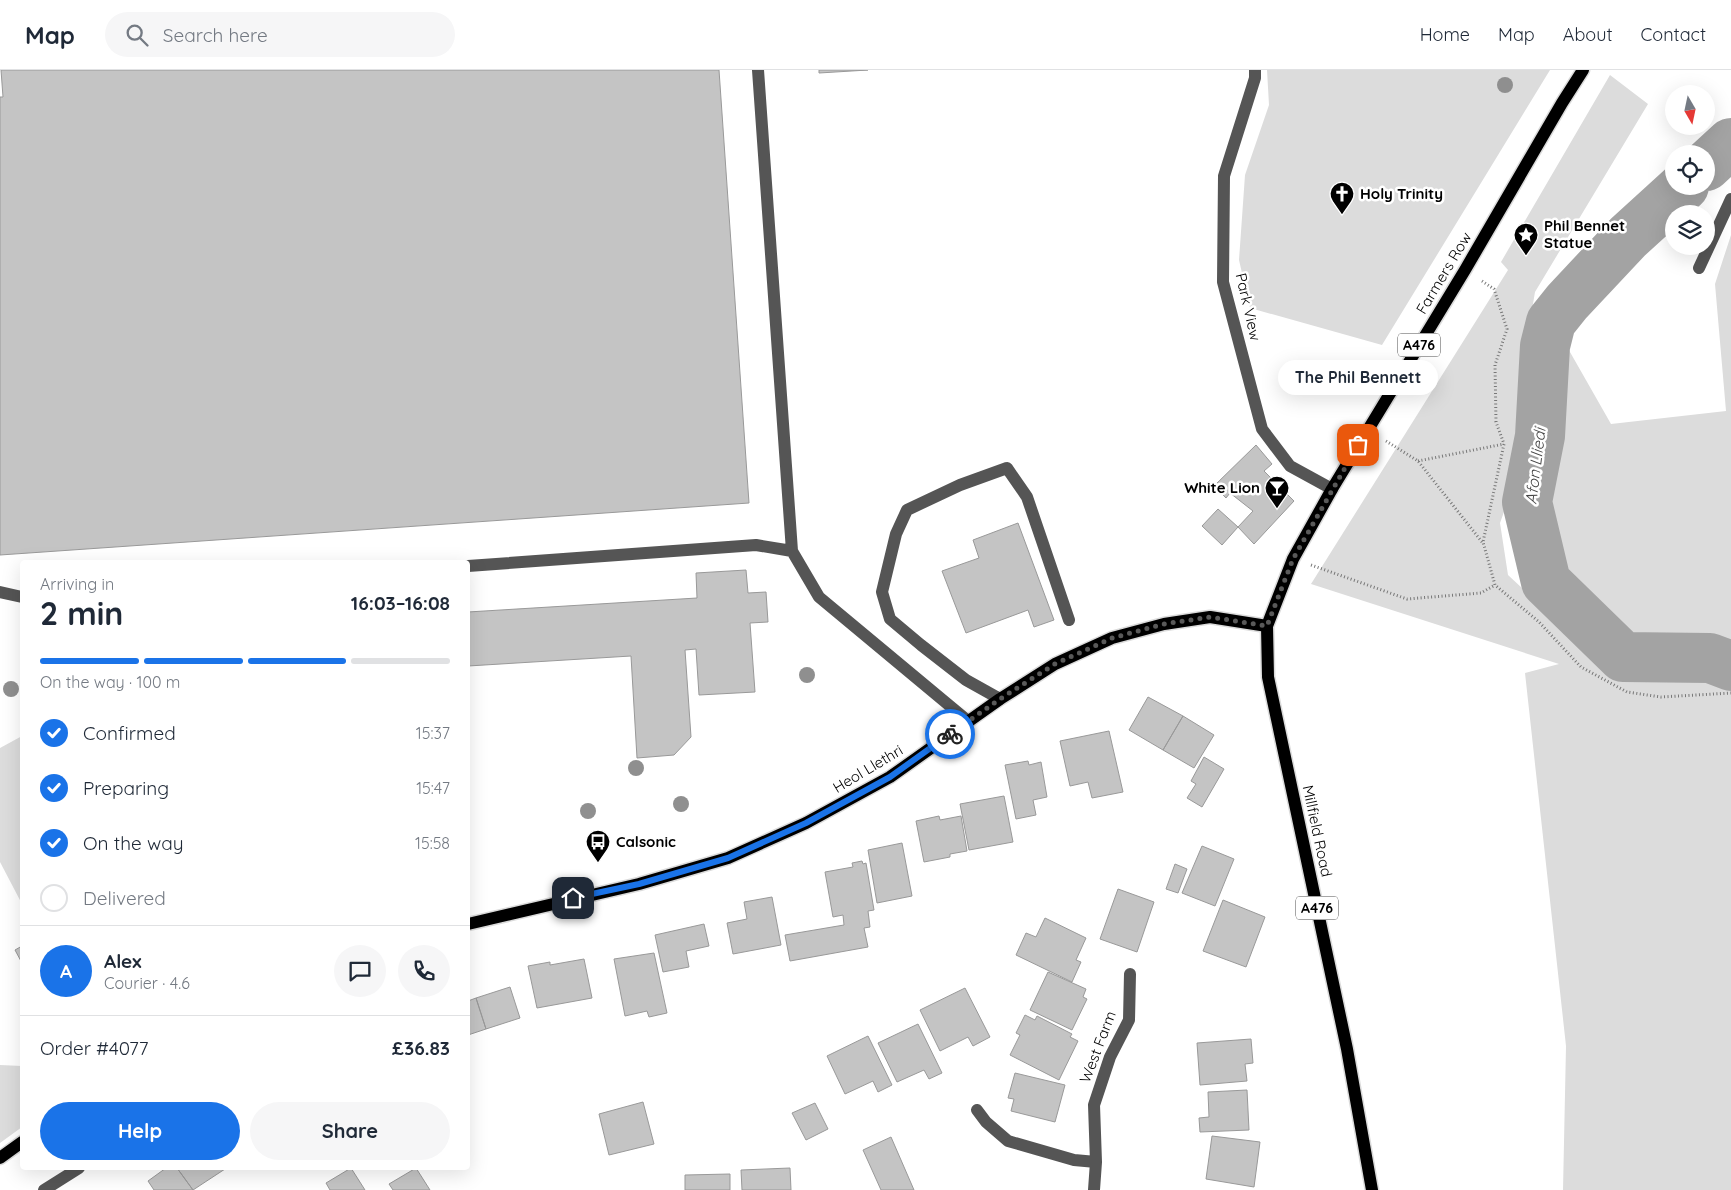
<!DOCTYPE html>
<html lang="en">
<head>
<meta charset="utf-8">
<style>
  :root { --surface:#fff; --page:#f6f6f7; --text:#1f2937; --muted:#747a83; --line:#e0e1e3; --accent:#1a73e8 }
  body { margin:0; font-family:Quicksand,sans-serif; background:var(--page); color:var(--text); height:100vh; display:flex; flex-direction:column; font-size:19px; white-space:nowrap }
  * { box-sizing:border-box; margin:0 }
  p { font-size:16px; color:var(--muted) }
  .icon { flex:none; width:28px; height:28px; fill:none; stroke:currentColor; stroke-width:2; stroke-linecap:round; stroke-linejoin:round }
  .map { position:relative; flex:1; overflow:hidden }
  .drawer { position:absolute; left:20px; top:490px; width:450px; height:610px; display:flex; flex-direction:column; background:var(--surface); border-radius:5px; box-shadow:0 5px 20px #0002 }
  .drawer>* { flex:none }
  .needle { width:32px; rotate:171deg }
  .fabs { position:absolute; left:1665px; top:15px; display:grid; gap:10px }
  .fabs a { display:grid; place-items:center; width:50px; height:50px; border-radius:50%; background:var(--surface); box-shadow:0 5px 20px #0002; font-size:25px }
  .pin { position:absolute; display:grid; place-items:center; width:42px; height:42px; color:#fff; margin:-21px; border-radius:10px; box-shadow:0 2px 8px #0006 }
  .courier { position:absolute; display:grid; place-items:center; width:50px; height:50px; margin:-25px; border:4px solid #1a73e8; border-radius:50%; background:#fff; color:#222; box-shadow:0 1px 6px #0007 }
  .bubble { position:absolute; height:35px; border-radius:18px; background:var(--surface); box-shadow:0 5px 20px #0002; font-size:16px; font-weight:700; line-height:35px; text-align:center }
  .summary em { font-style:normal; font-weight:700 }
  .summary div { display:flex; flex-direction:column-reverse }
  .summary { display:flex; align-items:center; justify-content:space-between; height:85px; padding:0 20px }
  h1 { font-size:32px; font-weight:700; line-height:38px }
  .bar { display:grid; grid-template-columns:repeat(4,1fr); gap:8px 5px; align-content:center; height:60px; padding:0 20px }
  .bar i { height:6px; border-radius:4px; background:var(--line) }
  .bar .selected { background:var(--accent) }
  .bar p { grid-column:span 4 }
  .line { display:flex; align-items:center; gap:12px; padding:0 20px; border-top:1px solid var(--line) }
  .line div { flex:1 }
  .round { display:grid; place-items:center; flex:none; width:52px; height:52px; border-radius:26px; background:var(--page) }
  ol { padding:0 20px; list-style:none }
  li { display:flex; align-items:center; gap:15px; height:55px }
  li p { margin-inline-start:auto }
  li .icon { padding:5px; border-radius:50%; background:var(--accent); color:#fff; stroke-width:4 }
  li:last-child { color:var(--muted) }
  li i { width:28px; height:28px; border:2px solid var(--line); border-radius:50% }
  .cta { display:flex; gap:10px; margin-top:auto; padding:10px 20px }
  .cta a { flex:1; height:58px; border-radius:30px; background:var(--accent); color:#fff; font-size:20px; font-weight:700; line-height:58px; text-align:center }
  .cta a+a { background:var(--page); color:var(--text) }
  header { display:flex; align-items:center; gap:30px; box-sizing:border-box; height:70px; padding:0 25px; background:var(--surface); border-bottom:1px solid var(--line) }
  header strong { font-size:24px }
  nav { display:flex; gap:28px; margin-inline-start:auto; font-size:18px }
  .search { width:350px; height:45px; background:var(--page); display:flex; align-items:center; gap:12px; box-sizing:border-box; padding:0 18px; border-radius:28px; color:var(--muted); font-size:19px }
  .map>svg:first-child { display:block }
</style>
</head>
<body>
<header>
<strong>Map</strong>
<div class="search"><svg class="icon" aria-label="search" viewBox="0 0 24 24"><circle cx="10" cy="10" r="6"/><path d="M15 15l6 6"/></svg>Search here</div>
<nav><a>Home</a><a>Map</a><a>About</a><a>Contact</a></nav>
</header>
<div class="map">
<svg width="1731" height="1120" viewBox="0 0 1731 1120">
  <rect width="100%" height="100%" fill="#fff"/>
  <!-- green -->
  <path fill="#dcdcdc" d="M 1267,0 L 1550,0 L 1382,275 L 1250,238 L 1239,190 L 1245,105 L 1269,35 Z
    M 1610,5 L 1648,34 L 1535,222 L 1526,275 L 1525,383 L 1500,453 L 1508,505 L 1574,566 L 1598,548 L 1593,531 L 1564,500 L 1546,459 L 1543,432 L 1561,329 L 1566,275 L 1611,354 L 1726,341 L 1715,214 L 1731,165 L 1731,1120 L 1563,1120 L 1566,976 L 1525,603 L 1559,594 L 1311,514 L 1508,200 L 1501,192 Z
    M 22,666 L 22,834 L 0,792 L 0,678 Z
    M 0,995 L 22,996 L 22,1057 L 0,1073 Z"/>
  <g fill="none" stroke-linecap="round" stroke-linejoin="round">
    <!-- river -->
    <path stroke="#a3a3a3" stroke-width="50" d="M 1706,96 L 1731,73
      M 1684,116 L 1628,167 L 1567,232 L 1551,252 L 1545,276 L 1540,366 L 1527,432 L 1546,512 L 1623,587 L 1710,588 L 1731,596"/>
  </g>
  <!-- building -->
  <path fill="#c4c4c4" stroke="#999" d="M 1,0 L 719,0 L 749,433 L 0,485 L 0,27 L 3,27 Z
    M 819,0 L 868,0 L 819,3 Z
    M 1256,375 L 1272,394 L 1264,401 L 1294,431 L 1254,474 L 1238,457 L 1253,441 L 1230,423 L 1226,428 L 1214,416 Z
    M 1218,439 L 1238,457 L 1222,475 L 1202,456 Z
    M 1018,453 L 1054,550 L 1034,557 L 1028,540 L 966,563 L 942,501 L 979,488 L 973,470 Z
    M 746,500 L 748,523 L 766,522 L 768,552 L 750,553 L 755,622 L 699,625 L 696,579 L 685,580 L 691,667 L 674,685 L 637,688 L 631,586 L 468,596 L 468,542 L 697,528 L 696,503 Z
    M 1148,627 L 1183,646 L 1163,680 L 1129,660 Z
    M 1183,646 L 1214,665 L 1194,698 L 1163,680 Z
    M 1109,661 L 1123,722 L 1092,728 L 1088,712 L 1070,716 L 1060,671 Z
    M 1204,687 L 1224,699 L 1202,737 L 1187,728 L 1196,714 L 1191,711 Z
    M 1028,691 L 1029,695 L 1041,692 L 1047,727 L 1033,730 L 1036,745 L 1016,749 L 1005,695 Z
    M 1004,726 L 1013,772 L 969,780 L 960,734 Z
    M 939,746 L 940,750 L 961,746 L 967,781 L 950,784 L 950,787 L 924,792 L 916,751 Z
    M 902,773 L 912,826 L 877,833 L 868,780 Z
    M 1202,776 L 1234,789 L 1215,836 L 1182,823 Z
    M 862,791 L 863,794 L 866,793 L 874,840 L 868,841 L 870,857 L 864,858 L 868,877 L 790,891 L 785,865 L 844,855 L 843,845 L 833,847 L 825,802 L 853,797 L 852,793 Z
    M 1175,794 L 1187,799 L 1178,823 L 1166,819 Z
    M 1118,819 L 1154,832 L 1137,882 L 1100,869 Z
    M 772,827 L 781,875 L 733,884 L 727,853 L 747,849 L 744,832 Z
    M 1223,830 L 1265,847 L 1246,897 L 1203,881 Z
    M 1045,848 L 1086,868 L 1076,890 L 1081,892 L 1072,912 L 1016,885 L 1026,863 L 1036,867 Z
    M 704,854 L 709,876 L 686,881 L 689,897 L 663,902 L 655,865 Z
    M 22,876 L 22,893 L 15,880 Z
    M 654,883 L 667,943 L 649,947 L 647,941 L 625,946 L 614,889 Z
    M 584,889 L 592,928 L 537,938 L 528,896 L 550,892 L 550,895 Z
    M 1048,902 L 1086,919 L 1083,927 L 1087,929 L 1072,960 L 1030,940 Z
    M 510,917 L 520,948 L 486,959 L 476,928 Z
    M 965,918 L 990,967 L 973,976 L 968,967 L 940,981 L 920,940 Z
    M 476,928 L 486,959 L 468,965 L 468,931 Z
    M 1025,945 L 1035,950 L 1037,946 L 1072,964 L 1070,967 L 1078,971 L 1059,1010 L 1010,985 L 1020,965 L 1016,963 Z
    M 918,954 L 942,1003 L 929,1009 L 924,1000 L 897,1012 L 878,973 Z
    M 868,966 L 892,1015 L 878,1022 L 873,1011 L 845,1024 L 827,986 Z
    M 1251,969 L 1253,993 L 1245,994 L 1247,1011 L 1200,1015 L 1197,973 Z
    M 1015,1003 L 1065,1015 L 1055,1052 L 1011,1041 L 1014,1029 L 1008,1028 Z
    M 1247,1020 L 1249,1060 L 1200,1062 L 1199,1048 L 1209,1047 L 1208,1022 Z
    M 643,1032 L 654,1074 L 609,1085 L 599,1044 Z
    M 815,1033 L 828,1059 L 806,1070 L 792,1043 Z
    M 1212,1066 L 1260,1072 L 1254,1117 L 1206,1109 Z
    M 891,1067 L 914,1120 L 881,1120 L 863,1080 Z
    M 166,1098 L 177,1098 L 193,1120 L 154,1120 L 148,1111 Z
    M 177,1098 L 223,1098 L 225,1099 L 193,1120 Z
    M 351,1098 L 365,1120 L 330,1120 L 326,1113 Z
    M 416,1098 L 430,1120 L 393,1120 L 389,1114 Z
    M 790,1098 L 791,1120 L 742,1120 L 741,1100 Z
    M 730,1104 L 730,1120 L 685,1120 L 685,1105 Z"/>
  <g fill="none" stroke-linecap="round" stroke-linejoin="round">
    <defs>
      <path id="major" d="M 468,854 L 639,814 L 728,788 L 806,753 L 890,707 L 1000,629 L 1055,594 L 1112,568 L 1164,554 L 1210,547 L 1267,556
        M 0,1088 L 22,1072
        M 1372,1120 L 1347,979 L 1268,607 L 1267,556 L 1293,489 L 1332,419 L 1465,200 L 1562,33 L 1583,0"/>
    </defs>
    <!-- major casing -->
    <use href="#major" stroke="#dbdbdb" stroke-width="15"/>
    <!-- path -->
    <path stroke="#777" stroke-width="3" stroke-dasharray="1 2.5" stroke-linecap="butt" d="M 1482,211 L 1494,219 L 1507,259 L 1495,295 L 1496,352 L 1504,374 L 1483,472 L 1495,515 L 1539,552 L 1581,597 L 1627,622 L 1661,627 L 1731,623
      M 1386,371 L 1418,391 L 1482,472
      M 1418,391 L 1504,374
      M 1311,495 L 1407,529 L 1481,523 L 1495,515"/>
    <!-- minor -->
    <path stroke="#555" stroke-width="12" d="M 758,0 L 792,481 L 819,527 L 968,651
      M 1255,0 L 1255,8 L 1224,106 L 1223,212 L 1262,359 L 1290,396 L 1332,419
      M 1699,198 L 1731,129
      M 468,496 L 756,475 L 792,481
      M 0,522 L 22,527
      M 1000,629 L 966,610 L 921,575 L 890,549 L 882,522 L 896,464 L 907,440 L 960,415 L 1007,398 L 1027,427 L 1069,550
      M 977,1040 L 986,1052 L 1008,1071 L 1074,1090 L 1096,1092
      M 44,1120 L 79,1098
      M 1094,1120 L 1096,1092 L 1094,1035 L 1110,987 L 1129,950 L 1130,904"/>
    <!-- major -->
    <use href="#major" stroke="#000" stroke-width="12"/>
  </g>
  <!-- trees -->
  <g fill="#8f8f8f">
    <circle cx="1505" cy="15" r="8"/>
    <circle cx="807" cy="605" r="8"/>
    <circle cx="11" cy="619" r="8"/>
    <circle cx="636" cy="698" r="8"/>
    <circle cx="681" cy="734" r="8"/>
    <circle cx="588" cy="741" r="8"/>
  </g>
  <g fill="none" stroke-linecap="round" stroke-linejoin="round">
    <!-- done -->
    <path stroke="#595959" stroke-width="5" stroke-dasharray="0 9" d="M 950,664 L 1000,629 L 1055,594 L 1112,568 L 1164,554 L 1210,547 L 1267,556 L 1293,489 L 1358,375"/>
    <!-- route -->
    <path stroke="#1a73e8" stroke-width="6" d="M 573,828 L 639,814 L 728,788 L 806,753 L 890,707 L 950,664"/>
  </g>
  <!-- icons -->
  <defs>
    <symbol id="church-pin" viewBox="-11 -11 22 30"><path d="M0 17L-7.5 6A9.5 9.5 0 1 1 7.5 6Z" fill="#000" stroke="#fff"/><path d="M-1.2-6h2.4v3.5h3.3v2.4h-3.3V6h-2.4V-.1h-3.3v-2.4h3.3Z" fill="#fff"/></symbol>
    <symbol id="sight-pin" viewBox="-11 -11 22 30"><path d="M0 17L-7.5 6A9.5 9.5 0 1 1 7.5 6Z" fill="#000" stroke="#fff"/><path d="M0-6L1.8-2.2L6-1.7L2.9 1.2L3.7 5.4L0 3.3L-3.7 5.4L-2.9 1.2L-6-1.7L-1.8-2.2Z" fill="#fff"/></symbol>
    <symbol id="bar-pin" viewBox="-11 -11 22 30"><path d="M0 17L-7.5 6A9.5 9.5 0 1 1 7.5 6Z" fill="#000" stroke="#fff"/><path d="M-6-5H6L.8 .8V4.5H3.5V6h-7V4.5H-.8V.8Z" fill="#fff"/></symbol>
    <symbol id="bus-pin" viewBox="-11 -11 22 30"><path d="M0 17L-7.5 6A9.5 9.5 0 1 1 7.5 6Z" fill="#000" stroke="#fff"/><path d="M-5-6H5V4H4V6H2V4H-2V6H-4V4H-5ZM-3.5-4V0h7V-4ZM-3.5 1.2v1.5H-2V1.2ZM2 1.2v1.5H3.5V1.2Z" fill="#fff"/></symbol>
  </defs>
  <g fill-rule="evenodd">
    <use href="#church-pin" x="1328" y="110" width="28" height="38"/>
    <use href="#sight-pin" x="1512" y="151" width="28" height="38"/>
    <use href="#bar-pin" x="1263" y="404" width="28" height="38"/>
    <use href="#bus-pin" x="584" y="758" width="28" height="38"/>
  </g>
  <g text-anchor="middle" stroke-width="5" stroke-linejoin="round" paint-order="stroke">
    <!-- shield labels -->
    <g fill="#fff" stroke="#4c4c4c" stroke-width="1">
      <rect x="1398" y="263.5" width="42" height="23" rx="4"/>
      <rect x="1296" y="826.5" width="42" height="23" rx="4"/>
    </g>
    <g font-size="14" font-weight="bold" fill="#000">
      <text x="1419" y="280">A476</text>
      <text x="1317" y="843">A476</text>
    </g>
    <!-- poi labels -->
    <g font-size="15" font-weight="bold" fill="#000" stroke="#fff" text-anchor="start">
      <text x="1360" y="129">Holy Trinity</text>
      <text x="1544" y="161">Phil Bennet<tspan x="1544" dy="17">Statue</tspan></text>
      <text x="1260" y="423" text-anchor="end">White Lion</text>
      <text x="616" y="777">Calsonic</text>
    </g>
    <!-- street labels -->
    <g font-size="15" fill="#000" stroke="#fff">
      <text transform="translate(1444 203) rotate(-59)" y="5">Farmers Row</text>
      <text transform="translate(1248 237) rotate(77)" y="5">Park View</text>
      <text transform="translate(868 699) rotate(-31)" y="5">Heol Llethri</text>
      <text transform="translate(1317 761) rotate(78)" y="5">Millfield Road</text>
      <text transform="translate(1098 977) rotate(-69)" y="5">West Farm</text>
    </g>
    <!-- water labels -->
    <g font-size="16" font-style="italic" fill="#444" stroke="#fff">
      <text transform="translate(1535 396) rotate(-83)" y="6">Afon Lliedi</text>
    </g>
  </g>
</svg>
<div class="fabs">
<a><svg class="needle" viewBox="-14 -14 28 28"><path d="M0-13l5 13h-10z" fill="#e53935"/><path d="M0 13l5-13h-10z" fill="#747a83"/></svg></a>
<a><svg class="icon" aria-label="locate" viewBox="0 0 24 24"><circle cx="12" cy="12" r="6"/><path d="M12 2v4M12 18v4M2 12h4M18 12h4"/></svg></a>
<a><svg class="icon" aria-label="layers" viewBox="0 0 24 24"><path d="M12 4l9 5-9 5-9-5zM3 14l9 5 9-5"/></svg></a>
</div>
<div class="pin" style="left:1358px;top:375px;background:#ea580c"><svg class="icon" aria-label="bag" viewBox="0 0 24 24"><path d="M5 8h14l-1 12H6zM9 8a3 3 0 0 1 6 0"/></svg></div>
<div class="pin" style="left:573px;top:828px;background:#1f2937"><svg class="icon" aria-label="home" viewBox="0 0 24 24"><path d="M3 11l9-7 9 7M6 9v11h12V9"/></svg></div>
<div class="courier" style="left:950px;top:664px"><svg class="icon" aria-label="bike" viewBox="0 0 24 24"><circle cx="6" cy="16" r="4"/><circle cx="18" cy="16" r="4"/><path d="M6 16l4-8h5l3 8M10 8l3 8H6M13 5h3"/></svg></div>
<div class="bubble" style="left:1278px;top:290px;width:160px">The Phil Bennett</div>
<section class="drawer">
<div class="summary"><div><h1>2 min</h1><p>Arriving in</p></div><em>16:03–16:08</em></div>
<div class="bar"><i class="selected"></i><i class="selected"></i><i class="selected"></i><i></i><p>On the way · 100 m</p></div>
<ol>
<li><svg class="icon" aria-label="check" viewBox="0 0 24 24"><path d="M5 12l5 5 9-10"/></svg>Confirmed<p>15:37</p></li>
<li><svg class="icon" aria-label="check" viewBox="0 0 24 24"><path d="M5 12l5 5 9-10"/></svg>Preparing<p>15:47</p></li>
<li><svg class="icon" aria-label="check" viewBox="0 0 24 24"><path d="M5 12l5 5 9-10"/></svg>On the way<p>15:58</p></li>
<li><i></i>Delivered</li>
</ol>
<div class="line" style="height:90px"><b class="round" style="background:var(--accent);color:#fff">A</b><div><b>Alex</b><p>Courier · 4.6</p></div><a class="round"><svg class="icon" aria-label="chat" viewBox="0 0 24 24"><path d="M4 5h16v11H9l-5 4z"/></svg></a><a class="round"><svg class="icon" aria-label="phone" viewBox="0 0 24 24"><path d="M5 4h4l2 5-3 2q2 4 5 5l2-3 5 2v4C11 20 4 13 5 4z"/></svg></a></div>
<div class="line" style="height:65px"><div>Order #4077</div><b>£36.83</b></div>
<div class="cta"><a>Help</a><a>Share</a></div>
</section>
</div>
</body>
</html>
